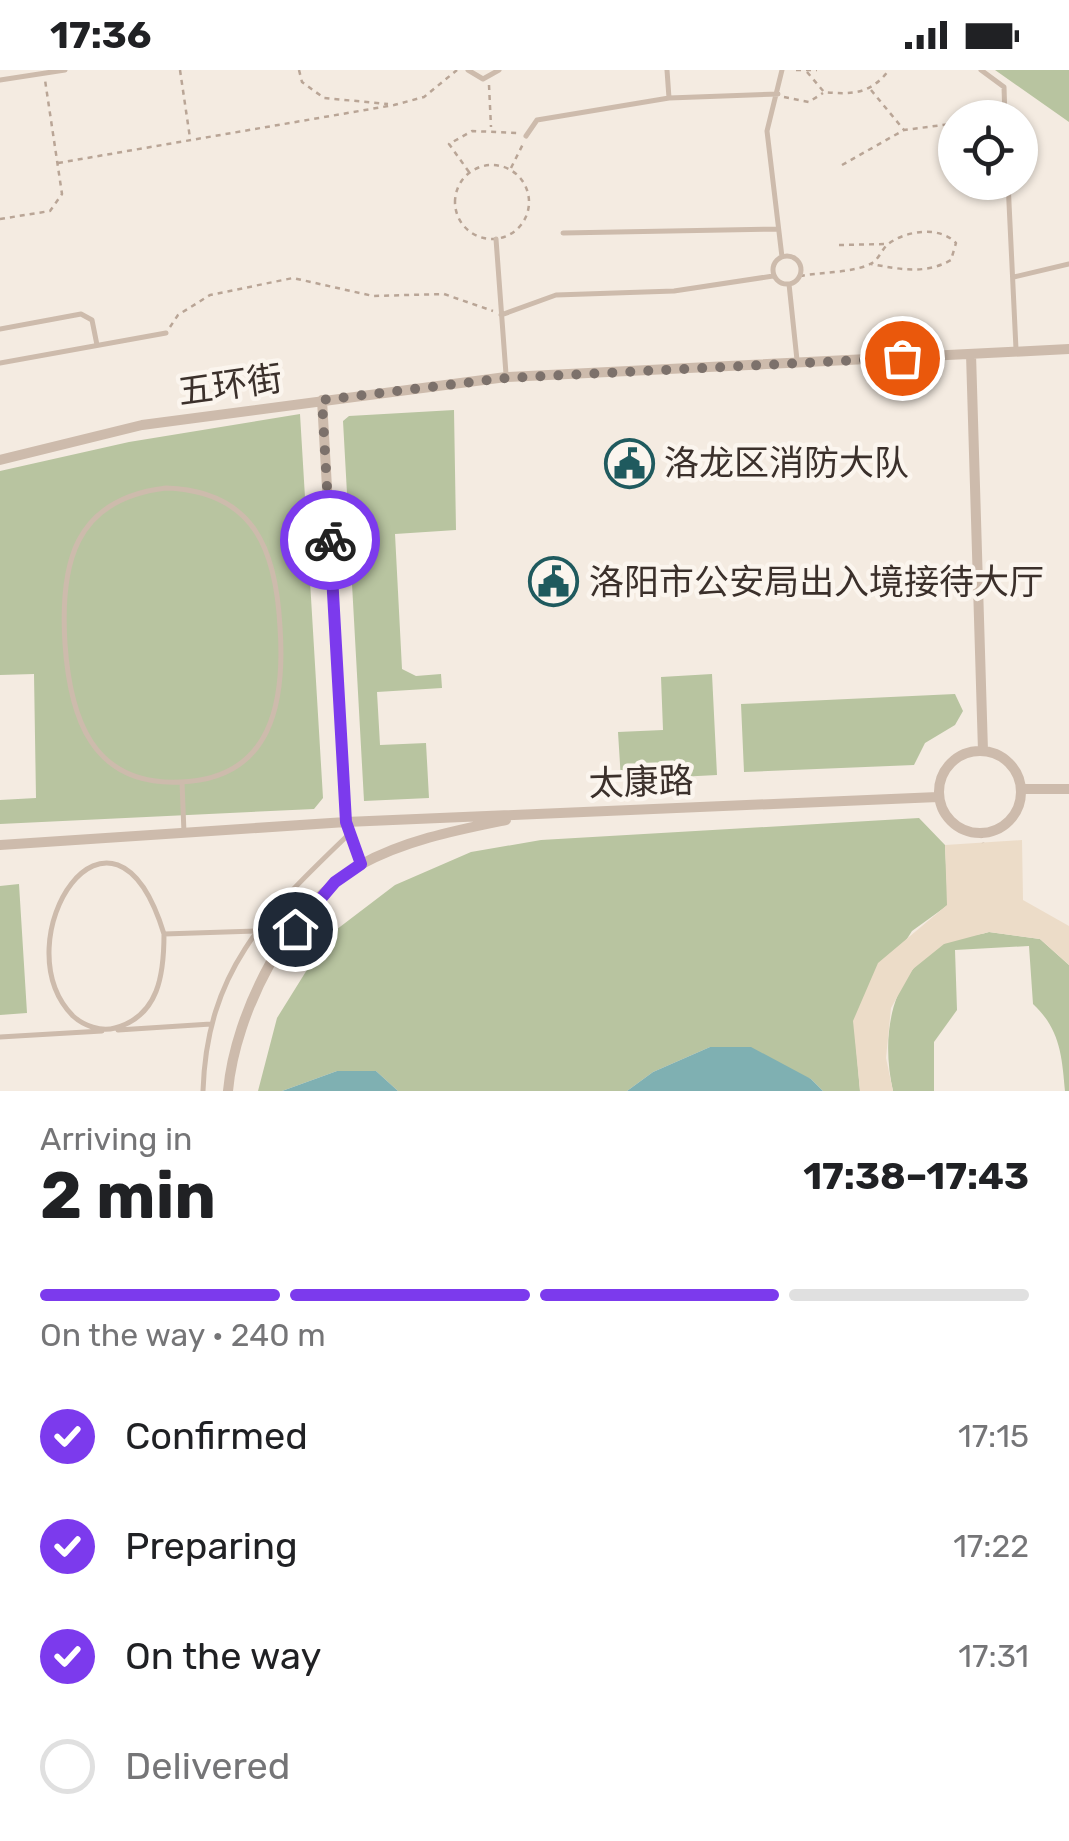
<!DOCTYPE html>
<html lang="en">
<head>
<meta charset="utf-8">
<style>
  :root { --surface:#fff; --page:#f6f6f6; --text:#202124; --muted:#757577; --line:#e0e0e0; --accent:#7c3aed }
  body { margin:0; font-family:Rubik,"Noto Sans SC",sans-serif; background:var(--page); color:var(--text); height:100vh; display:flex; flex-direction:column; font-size:38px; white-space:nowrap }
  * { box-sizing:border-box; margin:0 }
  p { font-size:32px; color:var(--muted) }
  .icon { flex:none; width:55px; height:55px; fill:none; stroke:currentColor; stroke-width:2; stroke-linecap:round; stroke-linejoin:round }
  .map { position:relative; height:1021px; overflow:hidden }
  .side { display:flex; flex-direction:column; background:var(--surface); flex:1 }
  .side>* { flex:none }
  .buttons { position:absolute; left:938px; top:30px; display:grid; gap:20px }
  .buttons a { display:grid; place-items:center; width:100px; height:100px; border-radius:50%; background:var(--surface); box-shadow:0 2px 8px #0004; font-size:50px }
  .pin { position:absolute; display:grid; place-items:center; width:85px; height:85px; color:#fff; margin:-42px; border:5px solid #fff; border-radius:50%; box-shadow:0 2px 10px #0007 }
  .courier { position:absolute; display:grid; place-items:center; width:100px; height:100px; margin:-50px; border:8px solid #7c3aed; border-radius:50%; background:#fff; color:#222; box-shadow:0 2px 12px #0007 }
  .headline em { font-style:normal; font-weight:700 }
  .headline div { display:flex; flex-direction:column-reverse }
  .headline { display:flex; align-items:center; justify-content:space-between; height:170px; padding:0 40px }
  h1 { font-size:65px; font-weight:700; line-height:75px }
  .bar { display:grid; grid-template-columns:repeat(4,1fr); gap:15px 10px; align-content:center; height:120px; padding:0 40px }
  .bar i { height:12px; border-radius:8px; background:var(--line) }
  .bar .active { background:var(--accent) }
  .bar p { grid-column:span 4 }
  ol { padding:0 40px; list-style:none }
  li { display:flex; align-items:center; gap:30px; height:110px }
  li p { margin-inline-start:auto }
  li .icon { padding:10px; border-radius:50%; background:var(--accent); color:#fff; stroke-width:4 }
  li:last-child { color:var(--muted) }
  li i { width:55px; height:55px; border:5px solid var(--line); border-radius:50% }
  .status { display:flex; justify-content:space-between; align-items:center; height:70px; padding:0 50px; background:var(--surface); direction:ltr }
  .status svg { height:28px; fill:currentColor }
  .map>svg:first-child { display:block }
</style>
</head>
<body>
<div class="status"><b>17:36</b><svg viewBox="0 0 49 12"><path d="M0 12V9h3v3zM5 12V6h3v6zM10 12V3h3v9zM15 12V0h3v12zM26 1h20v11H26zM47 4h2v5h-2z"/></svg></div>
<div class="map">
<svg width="1069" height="1021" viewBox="0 0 1069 1021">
  <rect width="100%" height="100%" fill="#f4ebe1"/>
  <!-- green -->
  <path fill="#b8c4a0" d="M 995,0 L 1069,0 L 1069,52 Z
    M 454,340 L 456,460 L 395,464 L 402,599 L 416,606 L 441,604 L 442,618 L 377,622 L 380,675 L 426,673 L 429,728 L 364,731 L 343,351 L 349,346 Z
    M 300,344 L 323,728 L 314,739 L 0,754 L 0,730 L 36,728 L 34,604 L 0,605 L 0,401 L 129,372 Z
    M 712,604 L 717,705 L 621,710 L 618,662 L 663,660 L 661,607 Z
    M 955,624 L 963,641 L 955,655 L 925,673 L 914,695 L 744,702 L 741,634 Z
    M 919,748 L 945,775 L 948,835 L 912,861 L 854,951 L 860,1021 L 823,1021 L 811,1009 L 710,977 L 653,1002 L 627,1021 L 398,1021 L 376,1001 L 337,1001 L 282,1021 L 258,1021 L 277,948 L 328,866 L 395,815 L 471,782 L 541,770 Z
    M 19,814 L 27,943 L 0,945 L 0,816 Z
    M 989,862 L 1040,869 L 1069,895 L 1069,1021 L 1065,1021 C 1062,986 1060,959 1033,934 L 1029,876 L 955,880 L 957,940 L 934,972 L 934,1021 L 893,1021 C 881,967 889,904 943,874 C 956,867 975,866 989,862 Z"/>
  <!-- plaza -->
  <path fill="#ecdcc8" d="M 1022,770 L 1023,830 L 1069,856 L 1069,895 L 1040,869 L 989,862 L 944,874 L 913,899 L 891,938 L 886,988 L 893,1021 L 860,1021 L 853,951 L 878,893 L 947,835 L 945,775 Z"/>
  <!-- water -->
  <path fill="#7fb0b2" d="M 710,977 L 751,977 L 811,1009 L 823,1021 L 627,1021 L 653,1002 Z
    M 337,1001 L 376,1001 L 398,1021 L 282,1021 Z"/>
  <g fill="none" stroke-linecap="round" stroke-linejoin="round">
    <!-- path -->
    <path stroke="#b9a596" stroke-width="2.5" stroke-dasharray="5 5" stroke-linecap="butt" d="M 180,0 L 190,68
      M 299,0 L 302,12 L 324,28 L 388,34
      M 796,0 L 817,0
      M 807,2 L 824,22 C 852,25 871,24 889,0
      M 489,15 L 491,57
      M 871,20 L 904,60
      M 784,27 L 809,32 L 823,23
      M 58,93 L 394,35 L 424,27 L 457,0
      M 842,95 L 904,60 L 951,54
      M455 132a37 37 0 1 1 74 0a37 37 0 1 1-74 0Z
      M 511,98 L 523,74
      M 469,102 L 449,74 L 472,61 L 518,63
      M 0,149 L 50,141 L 62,124 L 45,10
      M 839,175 L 887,174
      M 800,206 C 820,202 855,203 872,193 C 879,189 882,179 888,174 C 907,160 940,156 956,173 L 951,190 C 925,205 899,199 871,194
      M 170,257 L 178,245 L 210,225 L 293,208 L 373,226 L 444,224 L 493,241
      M 981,763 L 983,773"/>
    <!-- service -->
    <path stroke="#cdbbac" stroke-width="5" d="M 468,0 L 483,9 L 499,0
      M 667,0 L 669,28
      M 981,0 L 1004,17 L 1005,48
      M 0,10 L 65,0
      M 526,66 L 537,50 L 669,28 L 778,24
      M 1008,112 L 1016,279
      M 563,163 L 778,159
      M 496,169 L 506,304
      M773 200a14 14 0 1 1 28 0a14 14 0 1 1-28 0Z
      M 782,187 L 767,61 L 782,0
      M 1014,207 L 1069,194
      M 789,214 L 797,290
      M 501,245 L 556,225 L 674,221 L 773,206
      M 0,259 L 81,244 L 92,250 L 97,275
      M 0,293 L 166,263
      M 166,418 C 255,421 276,481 280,557 C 285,631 273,709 180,712 C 91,716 70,646 65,574 C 60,495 73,429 166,418 Z
      M 182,712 L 184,763
      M 164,864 C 164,904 159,946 115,958 C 101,962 84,956 73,946 C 0,871 112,695 164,864 L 256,861
      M 118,960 L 211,954
      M 0,967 L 102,961
      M 203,1021 C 207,899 266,844 349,764"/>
    <!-- minor -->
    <path stroke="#cdbbac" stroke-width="10" d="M 971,284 L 983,681
      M 322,330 L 346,752 L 361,795
      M 0,390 L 142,355 L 506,307 L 1069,279
      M939 722a41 41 0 1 1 82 0a41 41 0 1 1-82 0Z
      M 1021,719 L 1069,719
      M 0,775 L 346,752 L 938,727
      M 228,1021 C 235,943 289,835 360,795 C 405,770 457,760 506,750"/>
  </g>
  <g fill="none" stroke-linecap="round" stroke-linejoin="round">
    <!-- done -->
    <path stroke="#7c716b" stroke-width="10" stroke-dasharray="0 18" d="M 330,470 L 322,330 L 506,308 L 902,288"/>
    <!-- route -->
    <path stroke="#7c3aed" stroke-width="12" d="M 295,859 L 335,812 L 361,794 L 346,752 L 330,470"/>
  </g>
  <!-- icons -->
  <defs>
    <symbol id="civic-ring" viewBox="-11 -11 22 22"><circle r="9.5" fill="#fbf5ee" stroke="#1f5a5e" stroke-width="1.5"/><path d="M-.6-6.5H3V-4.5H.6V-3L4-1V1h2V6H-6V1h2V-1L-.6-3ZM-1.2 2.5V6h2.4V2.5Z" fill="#1f5a5e"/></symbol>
  </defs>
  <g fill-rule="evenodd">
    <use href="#civic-ring" x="602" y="366" width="55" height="55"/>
    <use href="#civic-ring" x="526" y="484" width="55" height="55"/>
  </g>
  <g text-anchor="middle" stroke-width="9" stroke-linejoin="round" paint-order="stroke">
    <!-- street labels -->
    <g font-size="35" fill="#3b302b" stroke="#fbf5ee">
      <text transform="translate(230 315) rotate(-8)" y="12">五环街</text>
      <text transform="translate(641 712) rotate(-2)" y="12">太康路</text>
    </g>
    <!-- poi labels -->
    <g font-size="35" fill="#3b302b" stroke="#fbf5ee" text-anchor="start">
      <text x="664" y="405">洛龙区消防大队</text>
      <text x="589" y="524">洛阳市公安局出入境接待大厅</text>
    </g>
  </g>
</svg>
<div class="buttons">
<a><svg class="icon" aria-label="locate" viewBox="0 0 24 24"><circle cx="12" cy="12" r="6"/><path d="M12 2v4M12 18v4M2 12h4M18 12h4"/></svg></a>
</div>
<div class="pin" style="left:902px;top:288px;background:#ea580c"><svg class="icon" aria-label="bag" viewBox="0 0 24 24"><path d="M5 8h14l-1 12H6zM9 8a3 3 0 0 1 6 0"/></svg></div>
<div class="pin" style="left:295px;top:859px;background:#1f2937"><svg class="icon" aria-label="home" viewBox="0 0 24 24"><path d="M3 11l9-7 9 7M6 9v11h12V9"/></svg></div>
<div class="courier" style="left:330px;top:470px"><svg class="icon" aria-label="bike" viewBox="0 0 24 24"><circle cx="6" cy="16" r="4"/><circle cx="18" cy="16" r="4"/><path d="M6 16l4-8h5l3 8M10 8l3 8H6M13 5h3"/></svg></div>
</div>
<section class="side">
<div class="headline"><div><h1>2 min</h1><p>Arriving in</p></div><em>17:38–17:43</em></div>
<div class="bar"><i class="active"></i><i class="active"></i><i class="active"></i><i></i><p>On the way · 240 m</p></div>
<ol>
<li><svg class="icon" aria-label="check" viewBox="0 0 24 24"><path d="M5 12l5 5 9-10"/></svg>Confirmed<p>17:15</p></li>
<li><svg class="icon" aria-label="check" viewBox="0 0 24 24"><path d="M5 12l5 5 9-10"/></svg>Preparing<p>17:22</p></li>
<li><svg class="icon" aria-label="check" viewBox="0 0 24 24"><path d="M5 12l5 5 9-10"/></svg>On the way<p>17:31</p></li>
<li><i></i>Delivered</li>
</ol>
</section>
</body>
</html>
